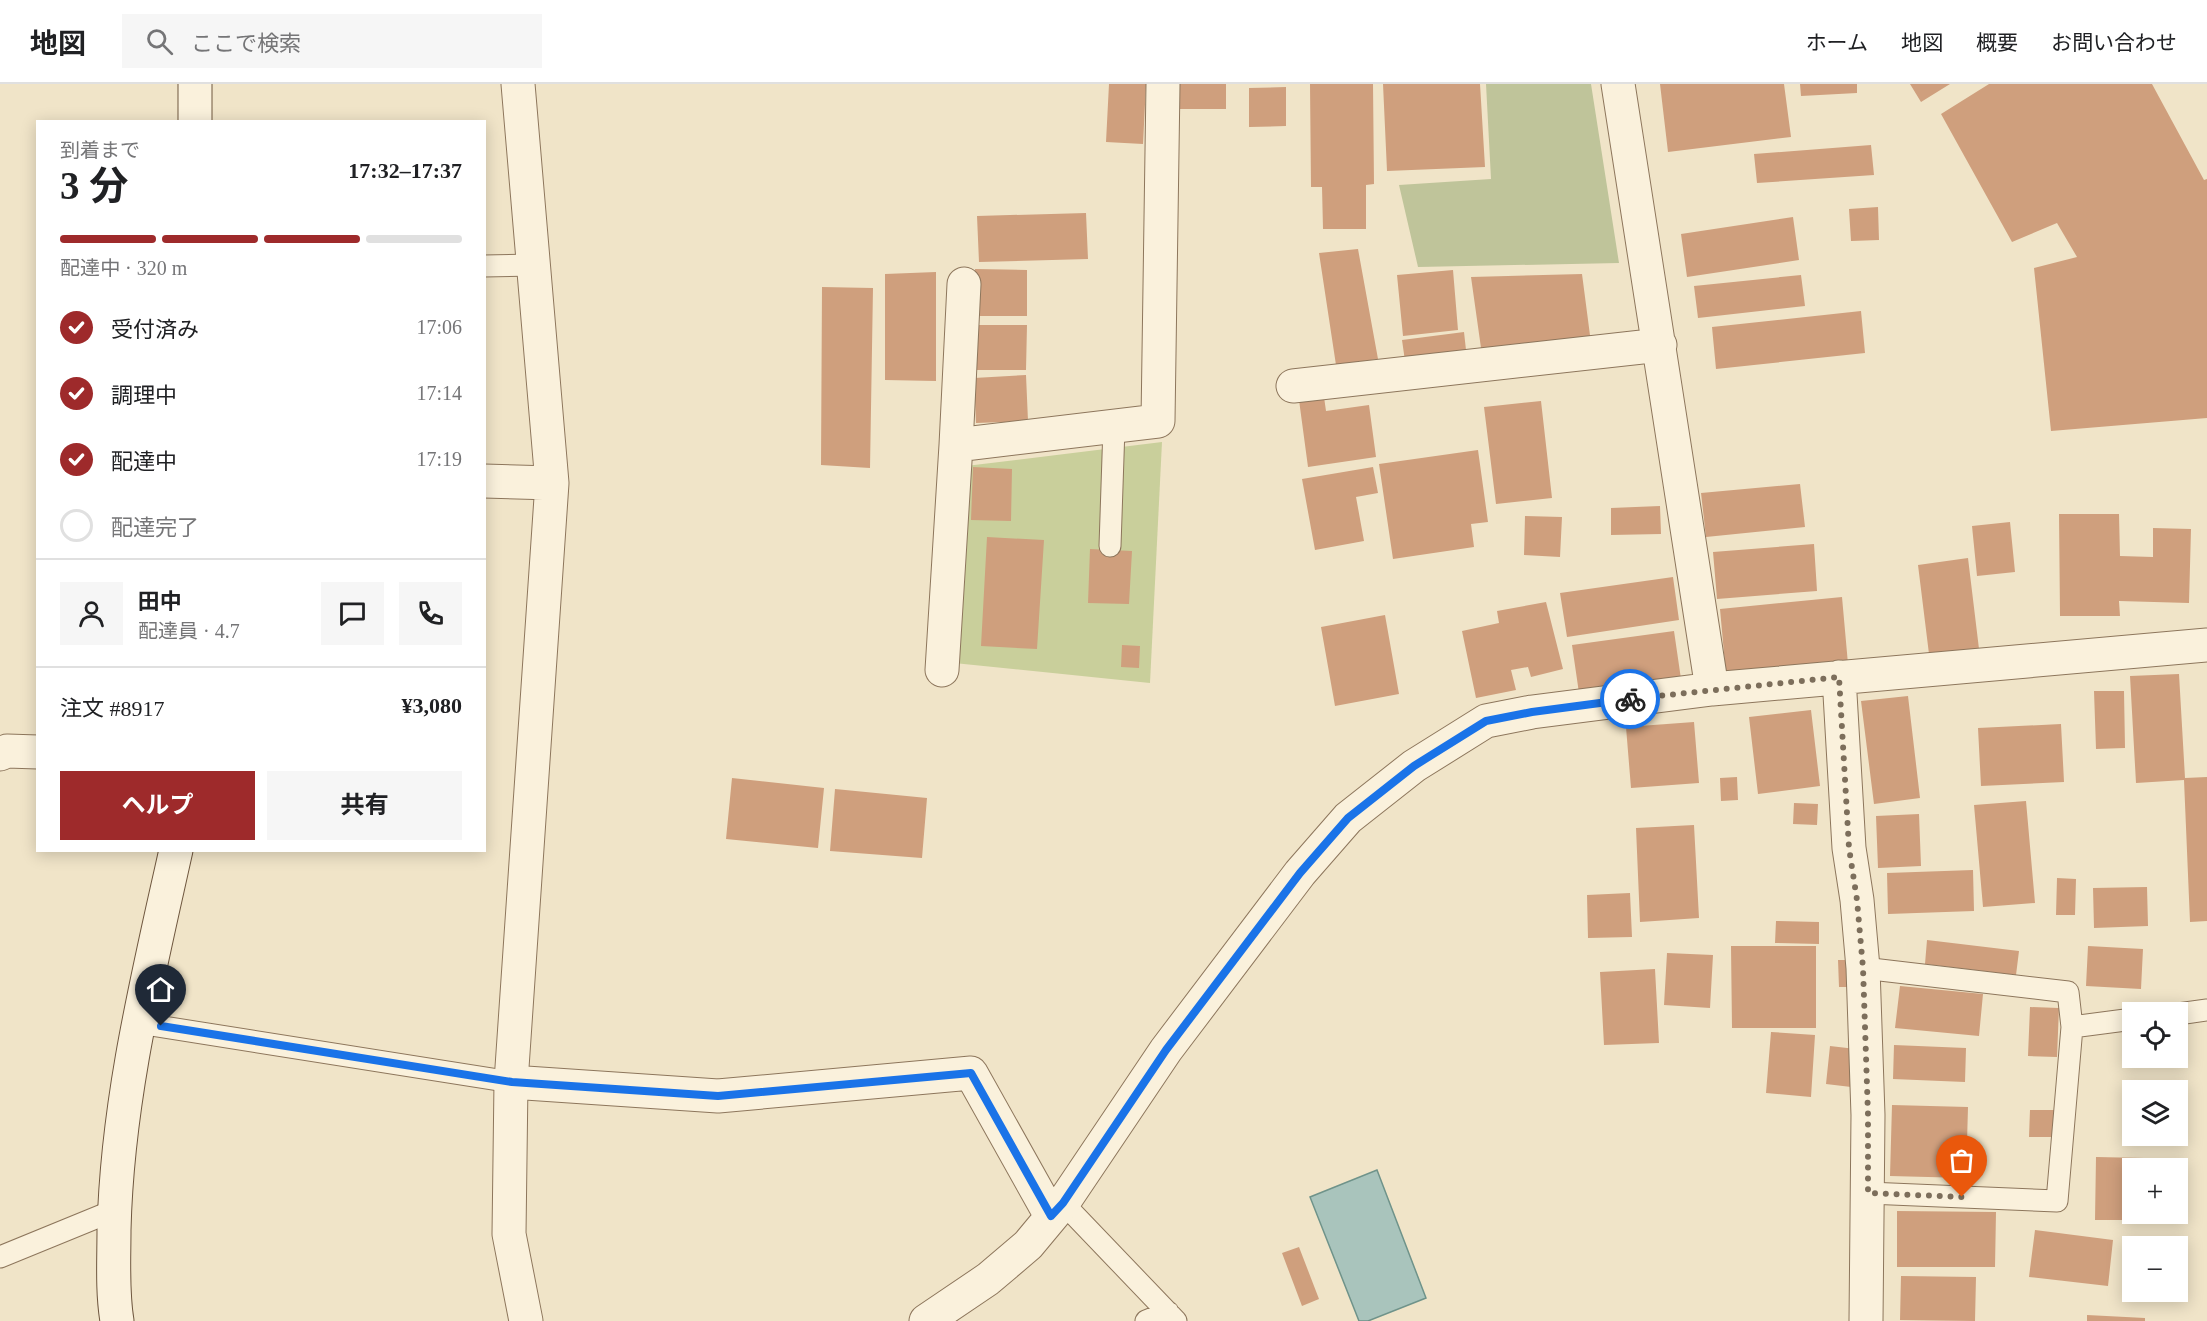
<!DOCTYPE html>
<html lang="ja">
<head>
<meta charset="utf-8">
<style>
  :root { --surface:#fff; --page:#f6f6f6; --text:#202124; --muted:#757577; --line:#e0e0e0; --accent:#9e2a2b }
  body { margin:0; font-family:"Times New Roman","Noto Sans JP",serif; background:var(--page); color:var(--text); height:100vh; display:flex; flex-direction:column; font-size:22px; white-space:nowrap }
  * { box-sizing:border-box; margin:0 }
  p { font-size:20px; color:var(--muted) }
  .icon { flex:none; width:33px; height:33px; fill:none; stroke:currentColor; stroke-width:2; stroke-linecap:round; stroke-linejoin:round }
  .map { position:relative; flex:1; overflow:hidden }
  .side { position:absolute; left:36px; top:36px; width:450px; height:732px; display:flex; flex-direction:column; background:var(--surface); border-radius:0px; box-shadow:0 3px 15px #0003 }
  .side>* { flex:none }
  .tools { position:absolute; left:2122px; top:918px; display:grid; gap:12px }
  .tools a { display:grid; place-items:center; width:66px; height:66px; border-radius:0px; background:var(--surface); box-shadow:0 3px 15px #0003; font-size:30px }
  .pin { position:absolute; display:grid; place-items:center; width:51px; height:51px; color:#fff; margin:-62px -26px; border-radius:50% 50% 50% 0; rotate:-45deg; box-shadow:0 0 6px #0007 }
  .pin .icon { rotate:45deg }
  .courier { position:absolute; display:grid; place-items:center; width:60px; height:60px; margin:-30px; border:4px solid #1a73e8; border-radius:50%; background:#fff; color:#222; box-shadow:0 2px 8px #0007 }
  .head em { font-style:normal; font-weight:700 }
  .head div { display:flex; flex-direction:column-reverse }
  .head { display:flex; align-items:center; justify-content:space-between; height:102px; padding:0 24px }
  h1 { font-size:39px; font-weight:700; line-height:45px }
  .bar { display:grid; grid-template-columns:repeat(4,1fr); gap:9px 6px; align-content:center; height:72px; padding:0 24px }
  .bar i { height:8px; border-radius:4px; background:var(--line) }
  .bar .selected { background:var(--accent) }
  .bar p { grid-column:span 4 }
  .line { display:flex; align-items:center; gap:15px; padding:0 24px; border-top:2px solid var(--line) }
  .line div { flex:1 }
  .round { display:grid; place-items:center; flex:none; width:63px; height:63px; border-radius:0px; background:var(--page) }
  ol { padding:0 24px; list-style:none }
  li { display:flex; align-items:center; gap:18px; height:66px }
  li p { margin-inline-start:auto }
  li .icon { padding:6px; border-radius:50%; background:var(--accent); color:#fff; stroke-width:4 }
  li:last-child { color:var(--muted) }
  li i { width:33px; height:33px; border:3px solid var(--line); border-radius:50% }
  .primary-button { display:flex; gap:12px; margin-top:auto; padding:12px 24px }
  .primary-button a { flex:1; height:69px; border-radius:0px; background:var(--accent); color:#fff; font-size:24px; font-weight:700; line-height:69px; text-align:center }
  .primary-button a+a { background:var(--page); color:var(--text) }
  header { display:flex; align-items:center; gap:36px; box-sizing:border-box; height:84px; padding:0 30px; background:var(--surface); border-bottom:2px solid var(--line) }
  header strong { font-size:28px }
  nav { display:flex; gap:33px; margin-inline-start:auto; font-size:21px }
  .search { width:420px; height:54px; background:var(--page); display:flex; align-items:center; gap:15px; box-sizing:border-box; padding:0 21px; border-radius:0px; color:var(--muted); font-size:22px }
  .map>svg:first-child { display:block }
</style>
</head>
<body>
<header>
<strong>地図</strong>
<div class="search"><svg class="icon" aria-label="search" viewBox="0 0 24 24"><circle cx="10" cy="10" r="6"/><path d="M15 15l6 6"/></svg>ここで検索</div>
<nav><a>ホーム</a><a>地図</a><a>概要</a><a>お問い合わせ</a></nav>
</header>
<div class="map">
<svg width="2207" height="1237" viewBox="0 0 2207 1237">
  <rect width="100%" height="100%" fill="#f0e4c8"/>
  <!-- green -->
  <path fill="#c9cf9b" d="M 1162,358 L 1150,599 L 954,579 L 966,382 Z"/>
  <!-- cemetery -->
  <path fill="#bfc49a" d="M 1486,0 L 1591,0 L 1619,179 L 1418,183 L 1399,101 L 1491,95 Z"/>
  <!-- water -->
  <path fill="#a9c4bc" stroke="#6f938a" stroke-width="1.5" d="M 1377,1086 L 1426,1214 L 1368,1237 L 1359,1237 L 1310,1113 Z"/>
  <!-- building -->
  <path fill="#cf9f7d" d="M 1109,0 L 1146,0 L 1143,60 L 1106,58 Z
    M 1179,0 L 1226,0 L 1226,25 L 1179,25 Z
    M 1310,0 L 1373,0 L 1374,100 L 1366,101 L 1366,145 L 1323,145 L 1322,103 L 1311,103 Z
    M 1383,0 L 1480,0 L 1485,83 L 1387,87 Z
    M 1660,0 L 1784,0 L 1791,53 L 1668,68 Z
    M 1800,0 L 1857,0 L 1857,9 L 1801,12 Z
    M 1910,0 L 1950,0 L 1921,18 Z
    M 1989,0 L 2152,0 L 2204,96 L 2207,95 L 2207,334 L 2051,347 L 2034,184 L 2077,173 L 2057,139 L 2012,158 L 1941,30 Z
    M 1286,3 L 1286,42 L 1249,43 L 1249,4 Z
    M 1871,61 L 1874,91 L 1757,99 L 1754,70 Z
    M 1878,123 L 1879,156 L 1851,157 L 1849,125 Z
    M 1086,129 L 1088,175 L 979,178 L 977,132 Z
    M 1793,133 L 1799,176 L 1687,193 L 1681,150 Z
    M 1358,165 L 1378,275 L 1336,281 L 1319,169 Z
    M 975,185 L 1027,186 L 1027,232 L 975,232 Z
    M 1453,186 L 1458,246 L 1403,252 L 1397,191 Z
    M 936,188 L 936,297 L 885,296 L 885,190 Z
    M 1582,190 L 1591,259 L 1482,271 L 1471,193 Z
    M 1801,191 L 1805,222 L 1698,234 L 1694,202 Z
    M 822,203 L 873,204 L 870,384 L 821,381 Z
    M 1861,227 L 1865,269 L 1716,285 L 1712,243 Z
    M 974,241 L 1027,241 L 1026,286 L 974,286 Z
    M 1464,248 L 1467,275 L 1406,284 L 1402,256 Z
    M 1026,291 L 1028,337 L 976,339 L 974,294 Z
    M 1324,313 L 1326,327 L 1369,321 L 1376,373 L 1308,383 L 1299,316 Z
    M 1541,317 L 1552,414 L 1496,420 L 1484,323 Z
    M 1478,366 L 1488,438 L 1471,440 L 1474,463 L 1393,475 L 1379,380 Z
    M 973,383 L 1012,385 L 1011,437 L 971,436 Z
    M 1373,383 L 1378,409 L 1356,413 L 1364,457 L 1315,466 L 1302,395 Z
    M 1800,400 L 1805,443 L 1706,453 L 1701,409 Z
    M 1660,422 L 1661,450 L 1611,451 L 1611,424 Z
    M 2059,430 L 2119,430 L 2120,472 L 2153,473 L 2153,444 L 2191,445 L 2189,519 L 2119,517 L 2120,532 L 2060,532 Z
    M 1525,432 L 1562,433 L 1560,473 L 1524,471 Z
    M 2010,438 L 2015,488 L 1977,492 L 1972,442 Z
    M 987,453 L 1044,456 L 1037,565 L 981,562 Z
    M 1814,460 L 1817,507 L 1717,515 L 1713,468 Z
    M 1090,465 L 1132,467 L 1129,520 L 1088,519 Z
    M 1968,474 L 1979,565 L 1929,570 L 1918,481 Z
    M 1673,493 L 1679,536 L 1567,553 L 1560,509 Z
    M 1842,513 L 1848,580 L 1726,591 L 1720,525 Z
    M 1546,518 L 1563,585 L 1531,593 L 1528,583 L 1511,586 L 1516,606 L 1476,614 L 1462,547 L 1499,539 L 1497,527 Z
    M 1385,531 L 1399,610 L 1335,622 L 1321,543 Z
    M 1674,547 L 1681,595 L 1579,609 L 1572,561 Z
    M 1122,561 L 1140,562 L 1139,584 L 1121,583 Z
    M 2179,590 L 2185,694 L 2207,693 L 2207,837 L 2190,838 L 2184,696 L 2136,699 L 2130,592 Z
    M 2094,607 L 2124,607 L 2125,664 L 2096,665 Z
    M 1908,612 L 1920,714 L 1874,720 L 1861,617 Z
    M 1811,626 L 1820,702 L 1758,710 L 1749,633 Z
    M 1694,638 L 1699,699 L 1631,704 L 1626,643 Z
    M 2061,640 L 2064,698 L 1981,702 L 1978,644 Z
    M 1737,693 L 1738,716 L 1721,717 L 1720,694 Z
    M 732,694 L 824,704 L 818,764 L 726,755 Z
    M 835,705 L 927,714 L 922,774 L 830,767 Z
    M 2026,717 L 2035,819 L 1983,823 L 1974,721 Z
    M 1794,719 L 1818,720 L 1817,741 L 1793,740 Z
    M 1919,730 L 1921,782 L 1878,784 L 1876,732 Z
    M 1694,741 L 1699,834 L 1640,838 L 1636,744 Z
    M 1973,786 L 1974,827 L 1888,830 L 1887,789 Z
    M 2057,794 L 2076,795 L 2075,831 L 2056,831 Z
    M 2147,803 L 2148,842 L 2094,844 L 2093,804 Z
    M 1630,809 L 1632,853 L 1588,854 L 1587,811 Z
    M 1776,837 L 1819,838 L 1819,860 L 1775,859 Z
    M 1927,856 L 2019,867 L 2016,891 L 1925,880 Z
    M 1731,862 L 1816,862 L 1816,944 L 1732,944 Z
    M 2088,862 L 2143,865 L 2141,905 L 2086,902 Z
    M 1667,869 L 1713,871 L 1710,924 L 1664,921 Z
    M 1838,876 L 1849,876 L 1850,903 L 1839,903 Z
    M 1655,885 L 1659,959 L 1604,961 L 1600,888 Z
    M 1900,902 L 1983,910 L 1979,952 L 1895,944 Z
    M 2030,923 L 2059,924 L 2057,973 L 2028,972 Z
    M 1771,948 L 1815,951 L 1811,1013 L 1766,1009 Z
    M 1894,961 L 1966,964 L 1965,998 L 1893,995 Z
    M 1830,962 L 1873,967 L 1868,1005 L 1826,1000 Z
    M 1892,1021 L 1968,1023 L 1966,1094 L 1890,1092 Z
    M 2030,1026 L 2054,1026 L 2053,1053 L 2029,1053 Z
    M 2096,1073 L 2144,1074 L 2144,1084 L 2133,1084 L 2133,1130 L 2143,1130 L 2143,1136 L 2095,1136 Z
    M 1897,1127 L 1996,1128 L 1995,1183 L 1897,1183 Z
    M 2035,1146 L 2113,1156 L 2108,1202 L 2029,1193 Z
    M 1299,1163 L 1319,1215 L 1302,1222 L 1282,1169 Z
    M 1901,1192 L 1976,1193 L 1975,1237 L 1900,1236 Z
    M 2087,1231 L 2145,1234 L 2145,1237 L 2087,1237 Z"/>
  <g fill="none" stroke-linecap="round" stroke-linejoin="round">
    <defs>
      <path id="lane" d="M 484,182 L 534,181
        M 1110,462 L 1114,343
        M 1863,884 L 2068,908 L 2072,943
        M 2178,930 L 2207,926
        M 138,939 L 511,998
        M 1868,1109 L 2057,1117 L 2072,943 L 2133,935
        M 1063,1119 L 1176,1237
        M 0,1173 L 115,1126
        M 1146,1237 L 1168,1228"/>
      <path id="street" d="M 518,0 L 552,399 L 511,998 L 509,1150 L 526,1237
        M 1618,0 L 1712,605
        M 964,200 L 956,361 L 1158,337 L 1163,0
        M 1293,302 L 1660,261
        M 484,397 L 552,399
        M 942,586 L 956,361
        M 1839,593 L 1849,764 L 1857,816 L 1863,884 L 1868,1031 L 1866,1237
        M 0,670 L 7,667 L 38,668
        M 511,998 L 718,1012 L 971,989 L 1051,1132
        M 926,1237 L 988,1195 L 1028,1161 L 1063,1119 L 1166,966 L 1300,789 L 1348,734 L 1414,682 L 1486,637 L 1532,628 L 1712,605 L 2207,561"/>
      <path id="secondary" d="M 195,0 L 195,38
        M 117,1237 C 112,1207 114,1176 114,1146 C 117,1017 148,892 176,766"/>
    </defs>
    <!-- lane casing -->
    <use href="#lane" stroke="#8d765c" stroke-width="23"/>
    <!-- street casing -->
    <use href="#street" stroke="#8d765c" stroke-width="35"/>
    <!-- secondary casing -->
    <use href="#secondary" stroke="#6f573f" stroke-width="35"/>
    <!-- lane -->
    <use href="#lane" stroke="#faf1dc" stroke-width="21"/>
    <!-- street -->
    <use href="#street" stroke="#faf1dc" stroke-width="33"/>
    <!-- secondary -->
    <use href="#secondary" stroke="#faf1dc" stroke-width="33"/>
  </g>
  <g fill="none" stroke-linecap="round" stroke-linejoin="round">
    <!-- done -->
    <path stroke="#7c6e5b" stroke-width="6" stroke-dasharray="0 10.8" d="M 1630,615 L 1839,593 L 1849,764 L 1857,816 L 1863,884 L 1868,1031 L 1868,1109 L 1962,1113"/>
    <!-- route -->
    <path stroke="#1a73e8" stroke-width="8" d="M 161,942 L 512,998 L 718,1012 L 971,989 L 1051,1132 L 1063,1119 L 1166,966 L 1300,789 L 1348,734 L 1414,682 L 1486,637 L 1532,628 L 1630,615"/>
  </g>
</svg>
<div class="tools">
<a><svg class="icon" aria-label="locate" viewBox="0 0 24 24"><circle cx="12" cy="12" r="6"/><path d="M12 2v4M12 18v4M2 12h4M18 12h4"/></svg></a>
<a><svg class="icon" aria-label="layers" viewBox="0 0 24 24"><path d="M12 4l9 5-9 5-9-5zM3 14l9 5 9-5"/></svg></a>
<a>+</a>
<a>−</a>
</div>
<div class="pin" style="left:1962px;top:1113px;background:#ea580c"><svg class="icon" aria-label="bag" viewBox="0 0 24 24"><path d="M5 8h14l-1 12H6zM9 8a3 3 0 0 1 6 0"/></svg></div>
<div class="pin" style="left:161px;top:942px;background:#1f2937"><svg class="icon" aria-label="home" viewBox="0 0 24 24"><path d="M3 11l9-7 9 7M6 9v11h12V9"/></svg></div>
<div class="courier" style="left:1630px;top:615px"><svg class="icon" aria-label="bike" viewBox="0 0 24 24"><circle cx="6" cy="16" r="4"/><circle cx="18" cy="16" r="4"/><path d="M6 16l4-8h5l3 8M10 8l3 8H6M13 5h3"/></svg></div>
<section class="side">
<div class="head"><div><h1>3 分</h1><p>到着まで</p></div><em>17:32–17:37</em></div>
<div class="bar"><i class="selected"></i><i class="selected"></i><i class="selected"></i><i></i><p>配達中 · 320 m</p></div>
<ol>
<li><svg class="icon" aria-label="check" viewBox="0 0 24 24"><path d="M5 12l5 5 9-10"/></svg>受付済み<p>17:06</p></li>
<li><svg class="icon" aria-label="check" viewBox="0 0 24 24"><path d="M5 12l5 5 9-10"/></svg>調理中<p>17:14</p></li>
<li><svg class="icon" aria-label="check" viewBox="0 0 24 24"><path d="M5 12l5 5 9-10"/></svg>配達中<p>17:19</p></li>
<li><i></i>配達完了</li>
</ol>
<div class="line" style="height:108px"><a class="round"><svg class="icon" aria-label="person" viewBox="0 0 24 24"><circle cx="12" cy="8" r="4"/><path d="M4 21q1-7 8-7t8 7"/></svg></a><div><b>田中</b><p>配達員 · 4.7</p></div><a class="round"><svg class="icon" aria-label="chat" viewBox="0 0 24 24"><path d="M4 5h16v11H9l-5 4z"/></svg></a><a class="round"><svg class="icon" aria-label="phone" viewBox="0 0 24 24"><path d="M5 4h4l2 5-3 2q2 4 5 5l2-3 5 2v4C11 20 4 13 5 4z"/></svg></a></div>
<div class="line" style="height:78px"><div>注文 #8917</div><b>¥3,080</b></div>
<div class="primary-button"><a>ヘルプ</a><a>共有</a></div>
</section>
</div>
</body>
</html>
